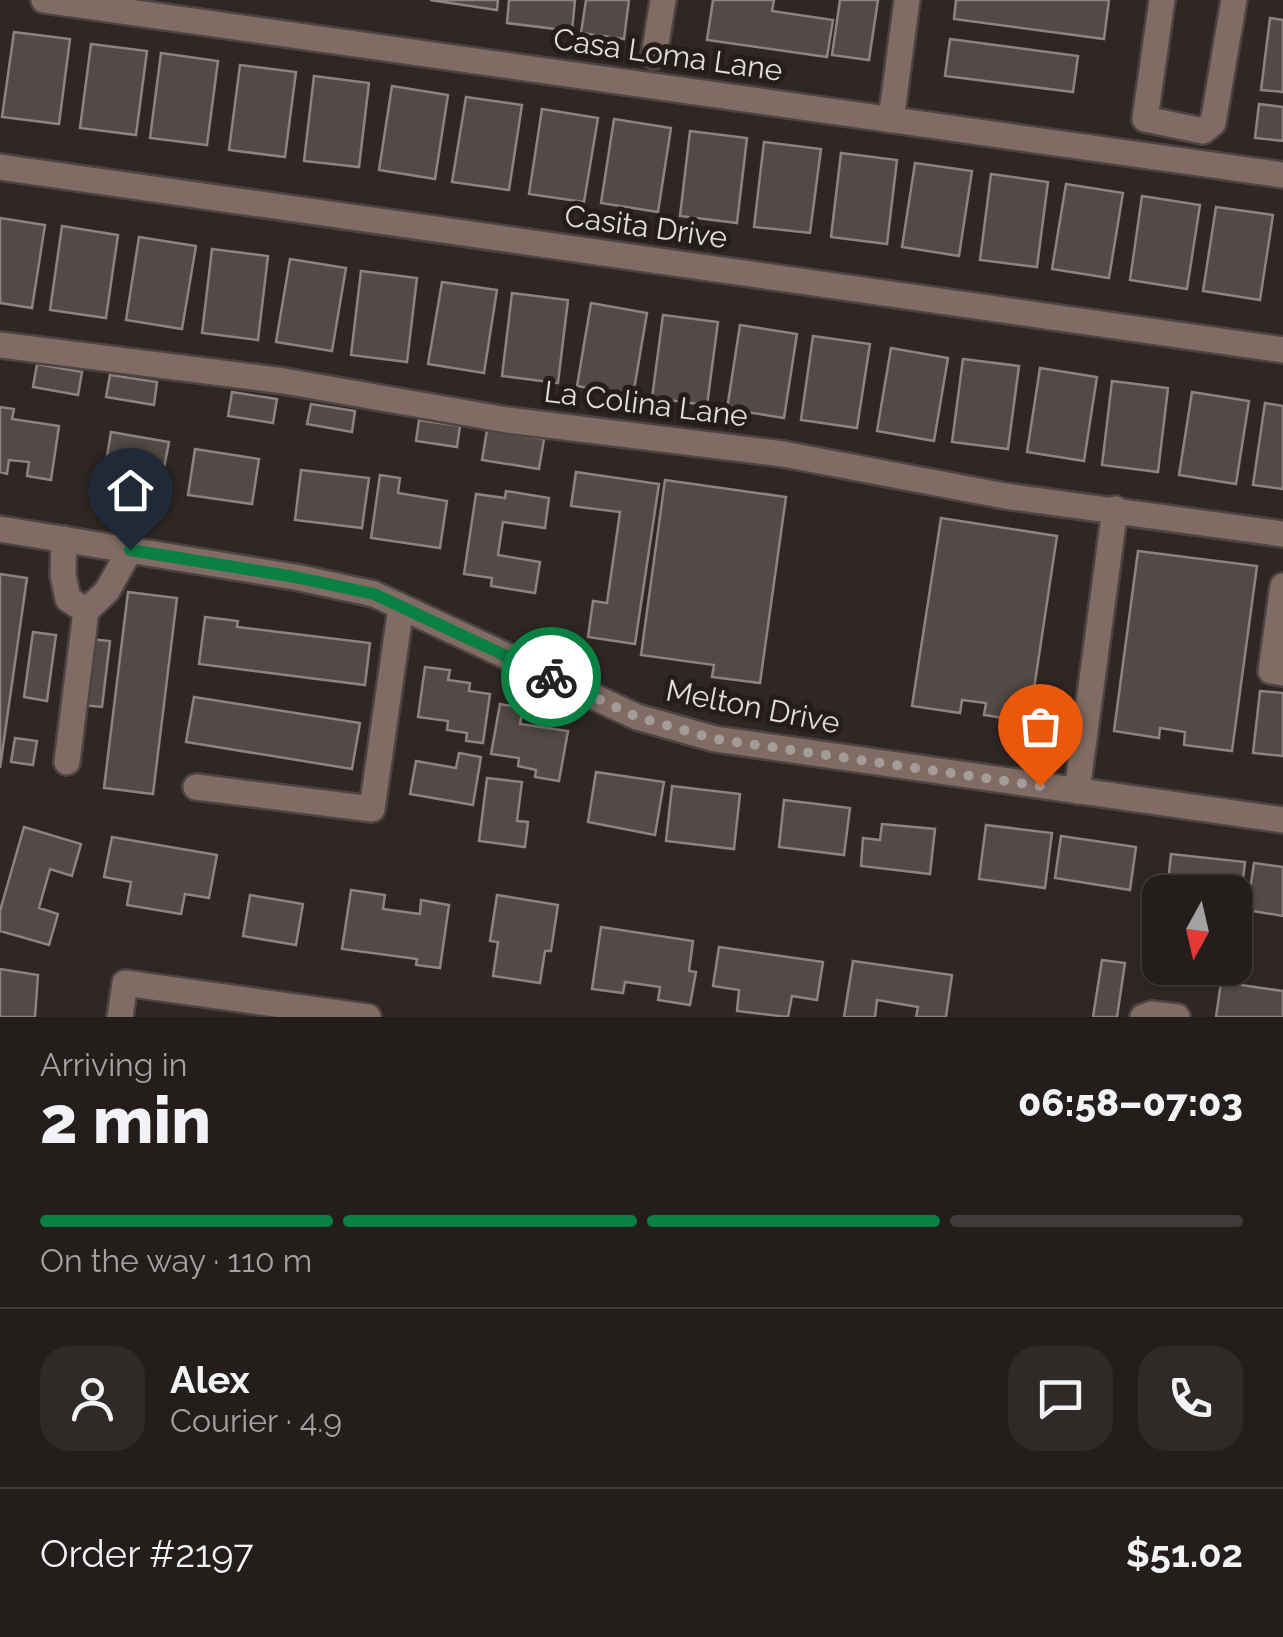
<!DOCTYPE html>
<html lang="en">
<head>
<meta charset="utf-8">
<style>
  :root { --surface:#231d1b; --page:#2f2a28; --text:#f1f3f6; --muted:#a3a2a3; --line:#403b3a; --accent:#0b8043 }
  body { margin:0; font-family:Raleway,sans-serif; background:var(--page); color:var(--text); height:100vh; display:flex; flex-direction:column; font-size:38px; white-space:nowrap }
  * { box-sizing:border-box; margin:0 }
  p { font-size:32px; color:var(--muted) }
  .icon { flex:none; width:55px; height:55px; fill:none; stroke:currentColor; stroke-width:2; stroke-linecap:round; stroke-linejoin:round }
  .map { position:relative; height:1017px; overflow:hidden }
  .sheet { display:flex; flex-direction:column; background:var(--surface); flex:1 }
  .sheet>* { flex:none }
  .needle { width:65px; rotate:188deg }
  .tools { position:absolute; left:1142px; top:875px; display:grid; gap:20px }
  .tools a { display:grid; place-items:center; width:110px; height:110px; border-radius:20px; background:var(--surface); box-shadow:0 2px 8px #0004,0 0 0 2px var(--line); font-size:50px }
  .pin { position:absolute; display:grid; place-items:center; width:85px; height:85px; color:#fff; margin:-102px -42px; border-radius:50% 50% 50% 0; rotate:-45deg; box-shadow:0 0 10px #0007 }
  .pin .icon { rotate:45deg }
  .courier { position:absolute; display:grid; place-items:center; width:100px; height:100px; margin:-50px; border:8px solid #0b8043; border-radius:50%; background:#fff; color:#222; box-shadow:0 2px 12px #0007 }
  .summary em { font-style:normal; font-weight:800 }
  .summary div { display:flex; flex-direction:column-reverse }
  .summary { display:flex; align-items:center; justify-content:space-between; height:170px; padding:0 40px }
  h1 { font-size:65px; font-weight:800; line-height:75px }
  .bar { display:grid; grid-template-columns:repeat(4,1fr); gap:15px 10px; align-content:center; height:120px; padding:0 40px }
  .bar i { height:12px; border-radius:8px; background:var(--line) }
  .bar .selected { background:var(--accent) }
  .bar p { grid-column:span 4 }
  .line { display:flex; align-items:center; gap:25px; padding:0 40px; border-top:2px solid var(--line) }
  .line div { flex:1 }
  .round { display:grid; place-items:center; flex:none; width:105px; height:105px; border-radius:30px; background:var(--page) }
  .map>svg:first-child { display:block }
</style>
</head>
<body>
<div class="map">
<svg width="1283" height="1017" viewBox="0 0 1283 1017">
  <rect width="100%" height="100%" fill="#2f2724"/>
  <!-- building -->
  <path fill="#524a46" stroke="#8d8380" stroke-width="2.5" d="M 430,0 L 498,0 L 497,10 Z
    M 509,0 L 575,0 L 572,31 L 507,23 Z
    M 586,0 L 629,0 L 624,39 L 581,33 Z
    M 713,0 L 774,0 L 772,11 L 833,20 L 827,57 L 707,40 Z
    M 840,0 L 878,0 L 869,60 L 832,55 Z
    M 956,0 L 1109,0 L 1104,39 L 954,19 Z
    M 1270,18 L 1283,20 L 1283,92 L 1261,90 Z
    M 14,32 L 70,39 L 59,124 L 2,117 Z
    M 950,39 L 1078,56 L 1073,92 L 945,76 Z
    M 91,44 L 147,51 L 136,135 L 80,128 Z
    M 161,53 L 218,61 L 207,145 L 150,138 Z
    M 240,65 L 296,72 L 285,157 L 229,150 Z
    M 314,76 L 369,83 L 359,167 L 304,161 Z
    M 392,86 L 448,95 L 435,179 L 379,170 Z
    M 466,97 L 522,105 L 509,190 L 452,182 Z
    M 1259,104 L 1283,107 L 1283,141 L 1255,138 Z
    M 542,109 L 598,118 L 584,202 L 529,194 Z
    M 614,119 L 671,128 L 658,212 L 601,203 Z
    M 690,131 L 747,138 L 737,223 L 680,216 Z
    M 764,142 L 821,149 L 810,233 L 754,227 Z
    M 841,153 L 897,160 L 887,244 L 831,237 Z
    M 915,163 L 972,171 L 959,256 L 902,247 Z
    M 991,174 L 1048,182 L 1037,267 L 980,260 Z
    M 1066,184 L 1123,193 L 1109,278 L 1052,269 Z
    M 1142,196 L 1200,205 L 1187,289 L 1130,280 Z
    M 1216,207 L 1273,215 L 1260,300 L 1203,291 Z
    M 0,218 L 45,225 L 32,308 L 0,303 Z
    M 62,226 L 118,235 L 106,318 L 50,310 Z
    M 139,237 L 196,246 L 182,329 L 126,320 Z
    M 212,249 L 268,256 L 258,340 L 202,333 Z
    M 290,259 L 346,268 L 332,351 L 276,342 Z
    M 361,271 L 417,278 L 407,362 L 351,355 Z
    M 442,282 L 497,290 L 484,373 L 428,364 Z
    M 512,293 L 568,300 L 558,383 L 502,376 Z
    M 591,303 L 647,313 L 633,396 L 577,386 Z
    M 663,315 L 718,322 L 707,405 L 652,398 Z
    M 740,325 L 797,334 L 784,418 L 727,409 Z
    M 813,336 L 870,344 L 857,428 L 801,420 Z
    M 891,348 L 948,358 L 934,441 L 877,431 Z
    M 963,359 L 1019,366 L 1008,449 L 952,442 Z
    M 37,364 L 82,372 L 78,395 L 33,387 Z
    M 1040,368 L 1097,377 L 1084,461 L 1027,452 Z
    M 110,375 L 157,382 L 154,405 L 106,397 Z
    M 1112,381 L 1168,388 L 1158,472 L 1102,465 Z
    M 232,392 L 277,399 L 273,423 L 228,416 Z
    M 1192,392 L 1249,401 L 1236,484 L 1179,475 Z
    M 1265,403 L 1283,406 L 1283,489 L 1253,485 Z
    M 311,404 L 355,411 L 352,432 L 307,424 Z
    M 0,407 L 14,409 L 12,419 L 59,426 L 51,480 L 27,476 L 29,462 L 9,460 L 7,474 L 0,472 Z
    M 419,420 L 460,426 L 457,447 L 416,441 Z
    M 487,430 L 544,439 L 539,469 L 482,460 Z
    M 111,432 L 169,442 L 164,468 L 153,467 L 151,480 L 128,476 L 126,490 L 102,487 Z
    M 195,449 L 259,459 L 252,504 L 188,495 Z
    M 301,470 L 369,478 L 362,528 L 295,520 Z
    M 576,472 L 659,484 L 635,644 L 588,637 L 593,601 L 607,603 L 620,512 L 571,506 Z
    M 380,475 L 400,478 L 398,493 L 447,501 L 440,548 L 371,538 Z
    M 665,480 L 786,497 L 760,683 L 712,677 L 714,665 L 641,655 Z
    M 506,491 L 549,498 L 545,528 L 503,522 L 498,555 L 540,562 L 535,593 L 491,586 L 492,578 L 464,574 L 476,494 L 505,498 Z
    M 941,518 L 1057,536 L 1029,722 L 984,715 L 986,703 L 962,700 L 960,713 L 912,706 Z
    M 1138,551 L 1257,566 L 1232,751 L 1184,745 L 1185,732 L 1160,728 L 1159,738 L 1114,731 Z
    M 0,574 L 27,578 L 0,768 Z
    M 128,592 L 177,598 L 153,794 L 104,788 Z
    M 205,617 L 238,621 L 237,627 L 370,643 L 365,685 L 199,664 Z
    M 33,632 L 56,635 L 47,701 L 24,697 Z
    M 90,639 L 110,641 L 102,707 L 81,705 Z
    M 425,667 L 450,670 L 448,680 L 470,683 L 469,691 L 490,694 L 483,743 L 466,741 L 467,733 L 447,730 L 448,721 L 418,717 Z
    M 1260,691 L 1283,693 L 1283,756 L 1253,753 Z
    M 194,697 L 360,723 L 352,769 L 186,742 Z
    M 500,704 L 523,708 L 520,724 L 568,731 L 559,781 L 535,777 L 536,770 L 518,766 L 519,758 L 491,754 Z
    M 15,738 L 37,741 L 33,765 L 11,762 Z
    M 459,753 L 481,757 L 473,805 L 410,794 L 416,761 L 456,768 Z
    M 596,772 L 664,782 L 655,835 L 588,822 Z
    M 487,778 L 522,782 L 517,821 L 528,822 L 525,847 L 479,841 Z
    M 672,786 L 740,794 L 734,849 L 666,841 Z
    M 784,800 L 850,808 L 844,855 L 779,847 Z
    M 882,824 L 935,829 L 930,874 L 861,866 L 863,838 L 880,840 Z
    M 986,825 L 1052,833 L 1045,888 L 979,879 Z
    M 24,827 L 81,844 L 72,876 L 50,869 L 39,908 L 58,914 L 49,945 L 0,931 L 0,911 Z
    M 1061,836 L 1136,847 L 1130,890 L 1055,878 Z
    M 112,837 L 217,855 L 209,898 L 185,894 L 181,914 L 127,905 L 131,882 L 104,877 Z
    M 1171,854 L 1245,862 L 1240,904 L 1235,904 L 1235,892 L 1167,892 Z
    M 1254,863 L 1283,867 L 1283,916 L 1247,910 Z
    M 351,890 L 385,895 L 383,909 L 420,914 L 421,900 L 449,905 L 440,968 L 416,965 L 417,959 L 342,949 Z
    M 250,895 L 303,904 L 296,945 L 243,936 Z
    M 497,895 L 558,905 L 551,951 L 545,951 L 540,983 L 493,976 L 498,942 L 490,941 Z
    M 601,927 L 693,941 L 689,971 L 696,972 L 690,1005 L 658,1000 L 660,987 L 625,982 L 623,993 L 592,989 Z
    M 719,947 L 823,962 L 817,1000 L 792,996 L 788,1017 L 737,1011 L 739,990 L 713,986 Z
    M 1102,960 L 1125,963 L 1117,1017 L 1093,1017 Z
    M 853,961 L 952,975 L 946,1017 L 916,1017 L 918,1007 L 877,1000 L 875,1017 L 844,1017 Z
    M 0,969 L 38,975 L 35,1017 L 0,1017 Z
    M 1221,982 L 1283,991 L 1283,1017 L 1216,1017 Z"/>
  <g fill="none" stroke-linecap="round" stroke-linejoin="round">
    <defs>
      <path id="minor" d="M 44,0 L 1283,175
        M 1162,0 L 1145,119 L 1203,131 L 1213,123 L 1234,0
        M 654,56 L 663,0
        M 891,120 L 907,0
        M 0,167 L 1283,350
        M 0,345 L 284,381 L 507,420 L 783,454 L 1005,496 L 1283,534
        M 0,529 L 295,577 L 374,594 L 637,717 L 715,739 L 1283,820
        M 64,539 L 63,575 L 68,599 L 86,611
        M 1283,586 L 1271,671 L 1283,673
        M 67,762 L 86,611 L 107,591 L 130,550
        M 196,787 L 372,809 L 401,607
        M 1077,791 L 1115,509
        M 120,1017 L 125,983 L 368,1017
        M 1143,1017 L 1152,1014 L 1177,1017"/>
    </defs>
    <!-- minor casing -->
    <use href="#minor" stroke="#4c4441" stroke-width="30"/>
    <!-- minor -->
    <use href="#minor" stroke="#806c64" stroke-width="25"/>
  </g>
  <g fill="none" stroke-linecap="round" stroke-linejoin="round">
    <!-- done -->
    <path stroke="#a39d9a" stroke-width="10" stroke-dasharray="0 18" d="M 551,677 L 637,717 L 715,739 L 1040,786"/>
    <!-- route -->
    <path stroke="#0b8043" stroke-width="12" d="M 130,550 L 295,577 L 374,594 L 551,677"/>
  </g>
  <g text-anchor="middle" stroke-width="10" stroke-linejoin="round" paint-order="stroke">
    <!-- street labels -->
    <g font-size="30" fill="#e2dcda" stroke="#251d1a">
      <text transform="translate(668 55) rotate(8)" y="10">Casa Loma Lane</text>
      <text transform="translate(646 227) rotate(8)" y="10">Casita Drive</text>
      <text transform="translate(646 404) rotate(7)" y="10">La Colina Lane</text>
      <text transform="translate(753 707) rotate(11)" y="10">Melton Drive</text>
    </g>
  </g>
</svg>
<div class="tools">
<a><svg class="needle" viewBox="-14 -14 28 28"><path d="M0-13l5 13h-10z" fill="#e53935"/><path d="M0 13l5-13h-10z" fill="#a3a2a3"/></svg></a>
</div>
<div class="pin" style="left:1040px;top:786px;background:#ea580c"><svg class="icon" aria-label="bag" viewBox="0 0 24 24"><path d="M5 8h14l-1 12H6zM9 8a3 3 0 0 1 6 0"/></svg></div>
<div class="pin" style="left:130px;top:550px;background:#1f2937"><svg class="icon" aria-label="home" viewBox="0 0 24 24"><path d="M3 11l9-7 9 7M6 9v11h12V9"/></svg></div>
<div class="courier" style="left:551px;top:677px"><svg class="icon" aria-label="bike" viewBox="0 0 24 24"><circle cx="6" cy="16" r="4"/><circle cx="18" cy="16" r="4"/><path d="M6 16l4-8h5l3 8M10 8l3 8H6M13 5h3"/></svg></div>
</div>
<section class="sheet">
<div class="summary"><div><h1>2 min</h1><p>Arriving in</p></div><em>06:58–07:03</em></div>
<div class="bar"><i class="selected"></i><i class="selected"></i><i class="selected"></i><i></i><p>On the way · 110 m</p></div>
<div class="line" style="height:180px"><a class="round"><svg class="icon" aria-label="person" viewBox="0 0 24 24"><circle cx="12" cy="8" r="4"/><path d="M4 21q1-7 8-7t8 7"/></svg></a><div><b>Alex</b><p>Courier · 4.9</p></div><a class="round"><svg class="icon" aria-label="chat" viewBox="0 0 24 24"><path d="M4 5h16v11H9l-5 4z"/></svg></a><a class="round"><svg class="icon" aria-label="phone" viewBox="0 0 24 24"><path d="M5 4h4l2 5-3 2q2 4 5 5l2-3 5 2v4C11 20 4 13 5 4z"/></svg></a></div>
<div class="line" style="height:130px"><div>Order #2197</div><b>$51.02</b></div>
</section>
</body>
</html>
